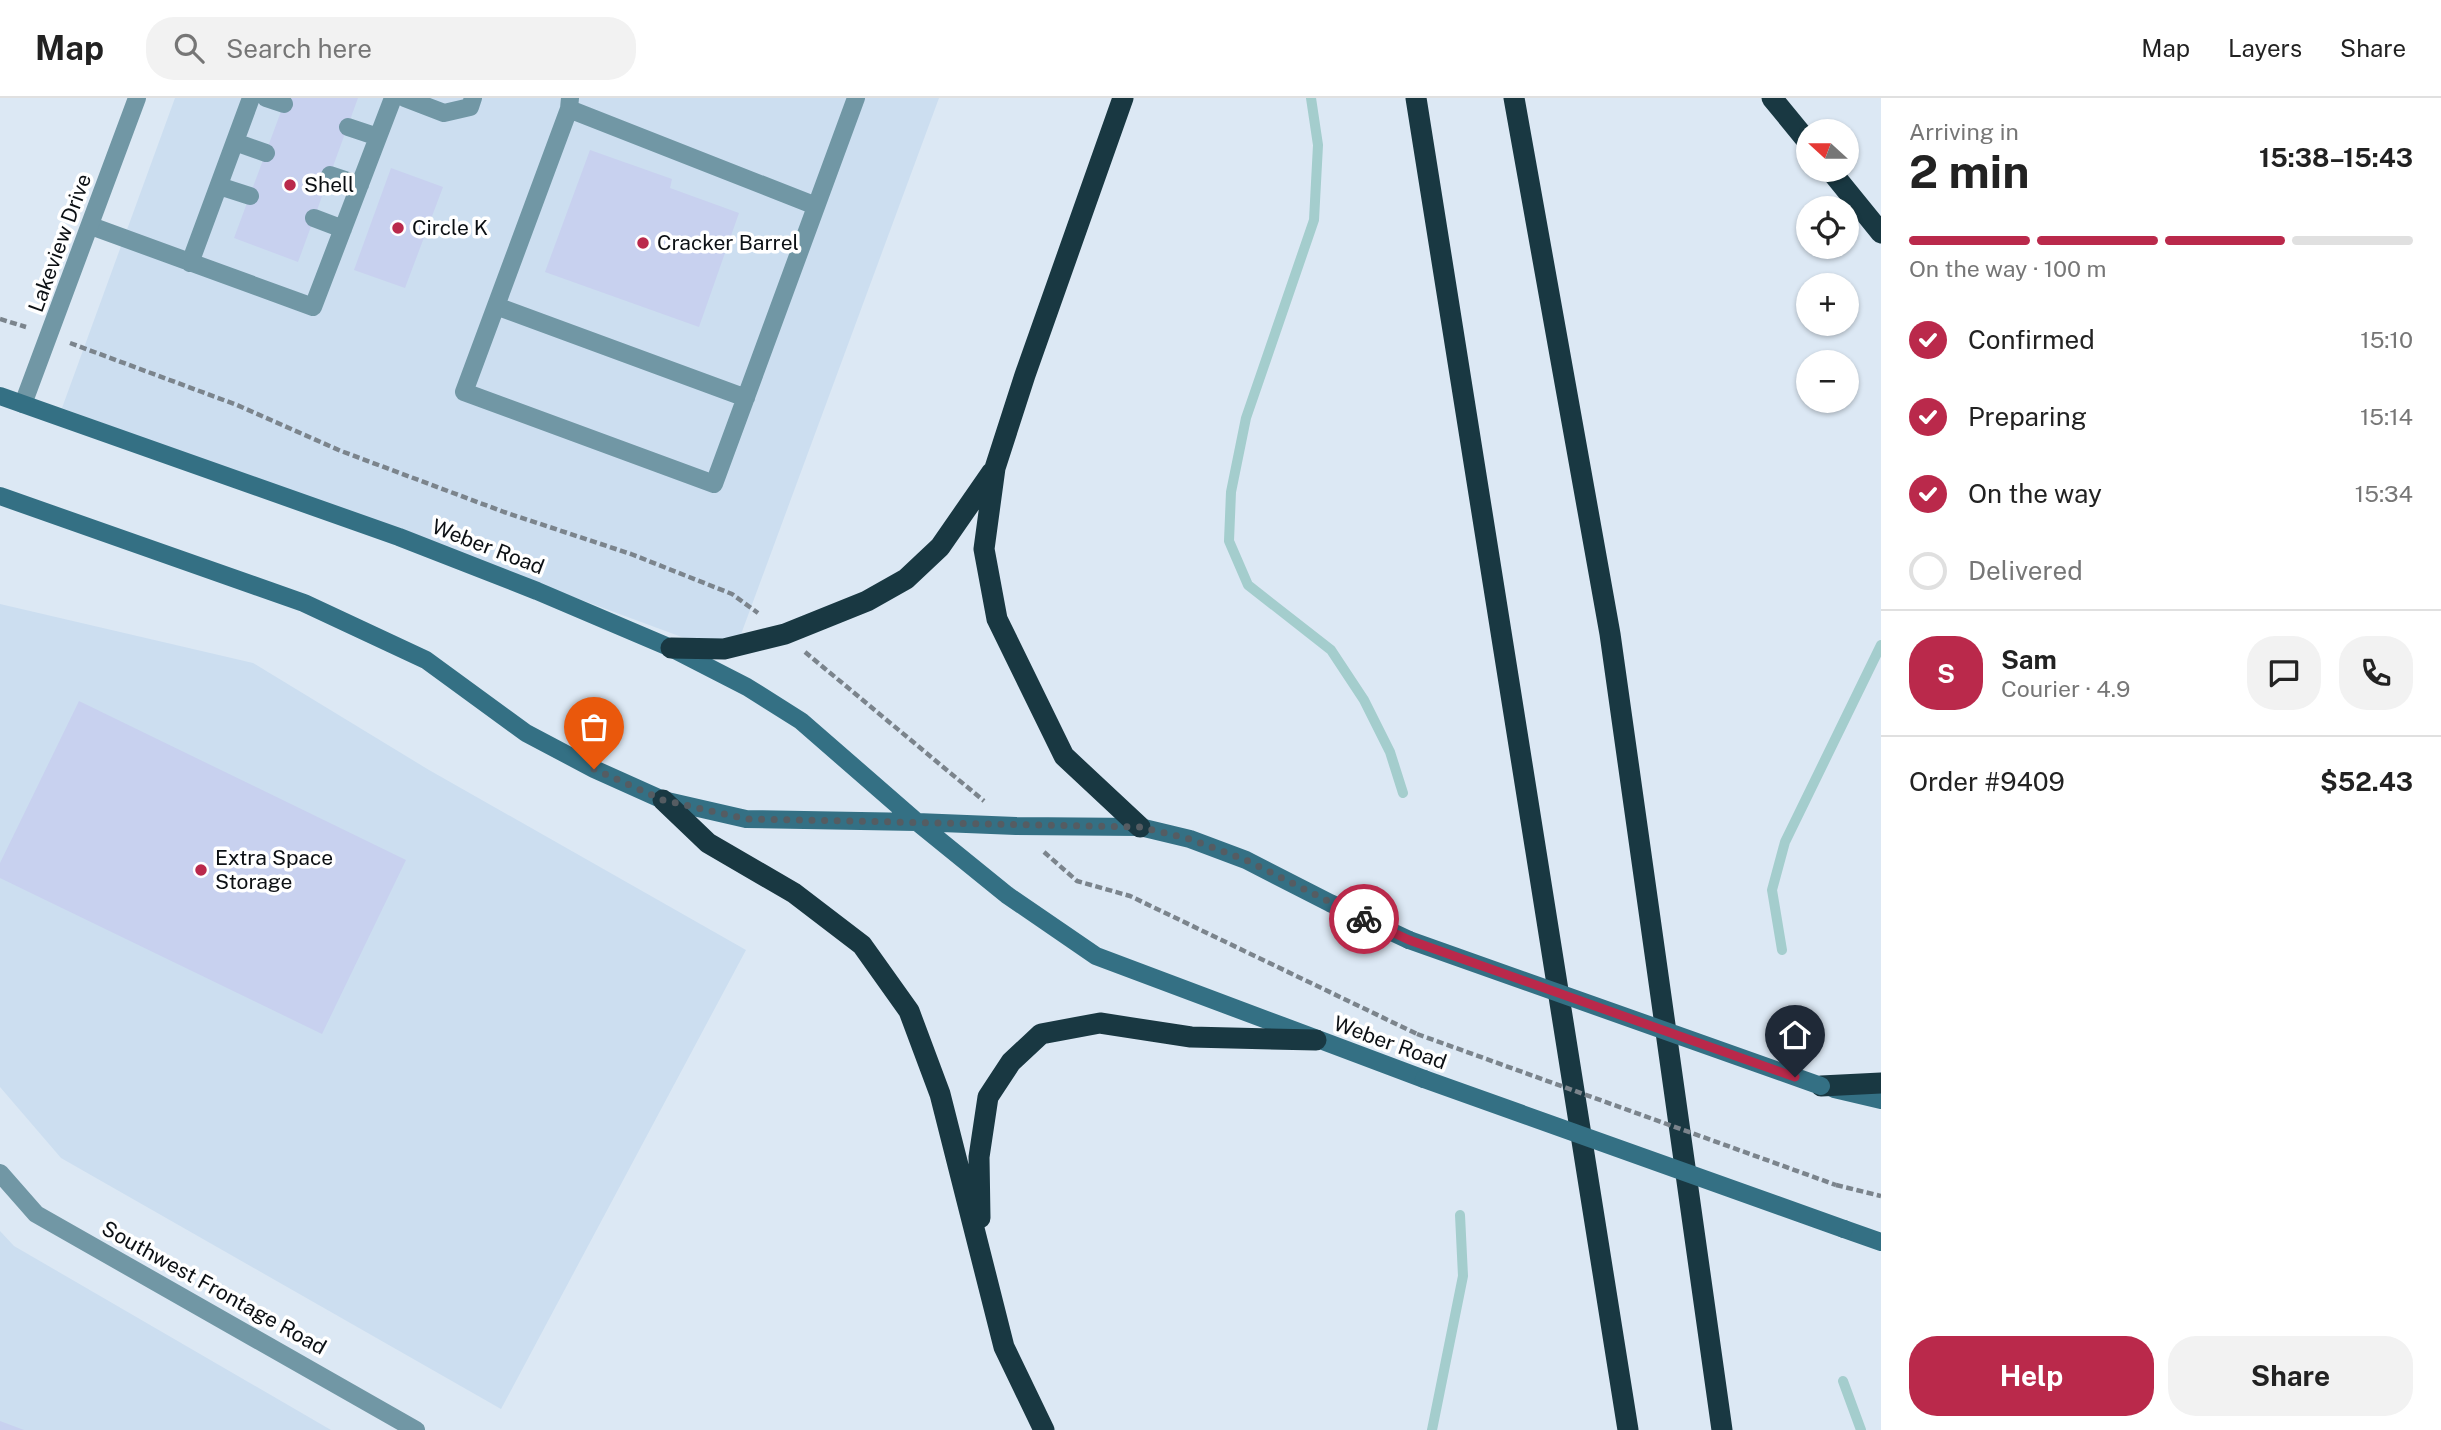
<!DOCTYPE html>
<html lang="en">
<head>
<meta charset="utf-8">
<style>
  :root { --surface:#fff; --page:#f2f2f2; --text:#222; --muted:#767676; --line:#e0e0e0; --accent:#ba294b }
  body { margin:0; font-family:"Public Sans",sans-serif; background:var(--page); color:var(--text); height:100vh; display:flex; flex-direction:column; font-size:26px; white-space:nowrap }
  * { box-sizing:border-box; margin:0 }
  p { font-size:23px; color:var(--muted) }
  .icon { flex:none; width:38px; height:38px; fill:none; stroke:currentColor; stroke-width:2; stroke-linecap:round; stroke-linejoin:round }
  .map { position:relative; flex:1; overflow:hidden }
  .panel { display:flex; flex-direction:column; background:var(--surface); width:560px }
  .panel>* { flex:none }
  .needle { width:46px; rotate:291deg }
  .fabs { position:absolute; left:1796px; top:21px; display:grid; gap:14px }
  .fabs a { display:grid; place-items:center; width:63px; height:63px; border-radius:50%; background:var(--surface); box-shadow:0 2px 5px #0004; font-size:35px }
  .pin { position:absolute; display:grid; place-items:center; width:60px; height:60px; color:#fff; margin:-72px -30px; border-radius:50% 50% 50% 0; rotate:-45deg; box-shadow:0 0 7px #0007 }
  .pin .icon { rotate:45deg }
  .courier { position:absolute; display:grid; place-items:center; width:70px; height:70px; margin:-35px; border:5px solid #ba294b; border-radius:50%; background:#fff; color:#222; box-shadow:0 2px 9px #0007 }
  .summary em { font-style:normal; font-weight:700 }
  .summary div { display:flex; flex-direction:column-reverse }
  .summary { display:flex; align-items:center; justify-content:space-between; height:119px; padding:0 28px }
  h1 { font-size:46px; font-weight:700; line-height:52px }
  .bar { display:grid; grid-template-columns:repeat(4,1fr); gap:10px 7px; align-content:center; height:84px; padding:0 28px }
  .bar i { height:9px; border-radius:5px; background:var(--line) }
  .bar .active { background:var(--accent) }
  .bar p { grid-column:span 4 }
  .line { display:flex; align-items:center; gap:18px; padding:0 28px; border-top:2px solid var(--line) }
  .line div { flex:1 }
  .round { display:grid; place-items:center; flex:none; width:74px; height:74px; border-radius:28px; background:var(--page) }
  ol { padding:0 28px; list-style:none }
  li { display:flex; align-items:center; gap:21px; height:77px }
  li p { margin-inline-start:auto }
  li .icon { padding:7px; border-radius:50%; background:var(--accent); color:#fff; stroke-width:4 }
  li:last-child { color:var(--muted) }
  li i { width:38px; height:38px; border:4px solid var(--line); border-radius:50% }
  .cta { display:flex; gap:14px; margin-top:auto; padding:14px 28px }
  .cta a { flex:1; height:80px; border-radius:28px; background:var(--accent); color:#fff; font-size:28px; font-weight:700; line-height:80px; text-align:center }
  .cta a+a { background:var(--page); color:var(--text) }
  header { display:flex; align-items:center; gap:42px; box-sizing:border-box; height:98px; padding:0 35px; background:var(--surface); border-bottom:2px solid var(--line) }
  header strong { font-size:33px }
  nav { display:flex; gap:38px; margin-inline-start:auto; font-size:24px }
  .search { width:490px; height:63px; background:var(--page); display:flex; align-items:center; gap:18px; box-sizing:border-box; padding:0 24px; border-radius:28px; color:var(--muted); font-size:26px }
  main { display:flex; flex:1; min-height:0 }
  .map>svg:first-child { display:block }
</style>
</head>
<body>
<header>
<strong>Map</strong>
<div class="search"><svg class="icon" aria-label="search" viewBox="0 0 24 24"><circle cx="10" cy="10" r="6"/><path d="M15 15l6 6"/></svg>Search here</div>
<nav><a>Map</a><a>Layers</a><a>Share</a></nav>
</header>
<main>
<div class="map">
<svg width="1881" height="1332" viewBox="0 0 1881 1332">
  <rect width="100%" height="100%" fill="#dce8f4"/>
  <!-- built -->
  <path fill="#ccdef0" d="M 175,0 L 939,0 L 733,558 L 62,310 Z
    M 0,506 L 253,565 L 429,672 L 746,852 L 501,1311 L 61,1060 L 0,989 Z
    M 0,1133 L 14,1148 L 331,1332 L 0,1332 Z"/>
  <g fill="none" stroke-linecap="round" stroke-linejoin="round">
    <!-- stream -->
    <path stroke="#a4cdcd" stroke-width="10" d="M 1311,0 L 1318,47 L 1314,122 L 1246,320 L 1231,394 L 1229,443 L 1248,487 L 1331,552 L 1364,602 L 1390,654 L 1403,695
      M 1782,852 L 1772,792 L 1785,744 L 1881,547
      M 1843,1283 L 1861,1332
      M 1432,1332 L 1463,1178 L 1460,1117"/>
  </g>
  <!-- building -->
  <path fill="#c8d1ef" d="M 286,0 L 358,0 L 298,164 L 234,140 Z
    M 590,52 L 672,81 L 670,90 L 739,115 L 699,229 L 545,174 Z
    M 391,70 L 443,89 L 405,190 L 354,172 Z
    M 79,603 L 406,762 L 322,936 L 0,780 L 0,765 Z
    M 0,1323 L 24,1332 L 0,1332 Z"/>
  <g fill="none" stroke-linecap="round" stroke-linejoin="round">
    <!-- path -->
    <path stroke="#7b848c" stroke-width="4.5" stroke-dasharray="7 3.5" stroke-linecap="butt" d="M 0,221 L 26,229
      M 70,245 L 237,307 L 341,353 L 504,414 L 631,456 L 732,496 L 758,515
      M 805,554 L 984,703
      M 1044,754 L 1077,783 L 1130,798 L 1417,936
      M 1836,1087 L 1881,1098"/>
    <!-- service -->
    <path stroke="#7197a5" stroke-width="18" d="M 266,0 L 284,6
      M 405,0 L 444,15 L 470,9 L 473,0
      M 570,0 L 569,11 L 464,294 L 714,386 L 856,0
      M 569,11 L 816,108
      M 348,29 L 378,39
      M 235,44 L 266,55
      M 330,77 L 360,87
      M 219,88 L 250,98
      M 314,120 L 343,131
      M 91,128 L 313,209 L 393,0
      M 190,165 L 251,0
      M 496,208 L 746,300"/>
    <!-- minor -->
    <path stroke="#7197a5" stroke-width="18" d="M 23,306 L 137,0
      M 0,1075 L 36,1116 L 416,1332"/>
    <!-- secondary -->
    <path stroke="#347084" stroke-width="18" d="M 0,298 L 399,439 L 537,493 L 671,550 L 747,589 L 801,623 L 917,724 L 1007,797 L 1096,858 L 1424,981
      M 0,398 L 304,505 L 426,562 L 526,635 L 594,671 L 663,702 L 746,721 L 917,724 L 1016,728 L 1140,729 L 1190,741 L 1246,762 L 1330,805 L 1409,842
      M 1834,991 L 1881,1002
      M 1844,1131 L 1881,1144"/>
    <!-- motorway -->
    <path stroke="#193842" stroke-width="21" d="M 1123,0 L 1025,277 L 995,370 L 984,451 L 997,521 L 1064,658 L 1140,729
      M 1416,0 L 1628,1332
      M 1514,0 L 1610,536 L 1722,1332
      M 1772,0 L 1808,44
      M 1830,72 L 1881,135
      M 671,550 L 724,551 L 785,536 L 867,503 L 906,481 L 940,449 L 992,374
      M 663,702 L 708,745 L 794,795 L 862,847 L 909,913 L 940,996 L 1004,1249 L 1044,1332
      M 1821,988 L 1881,985
      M 980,1120 L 979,1059 L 988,999 L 1011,964 L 1041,936 L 1100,925 L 1191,939 L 1316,942"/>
    <!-- path-bridge -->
    <path stroke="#7b848c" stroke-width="4.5" stroke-dasharray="7 3.5" stroke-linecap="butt" d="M 1417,936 L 1836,1087"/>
    <!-- secondary-bridge -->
    <path stroke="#347084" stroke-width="18" d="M 1409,842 L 1821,988
      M 1424,981 L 1844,1131"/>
  </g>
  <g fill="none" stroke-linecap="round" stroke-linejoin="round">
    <!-- done -->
    <path stroke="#555c62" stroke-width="7" stroke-dasharray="0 12.6" d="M 594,671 L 663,702 L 746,721 L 1140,729 L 1190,741 L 1246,762 L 1364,821"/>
    <!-- route -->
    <path stroke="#ba294b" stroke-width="9" d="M 1364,821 L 1409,842 L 1795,979"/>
  </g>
  <!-- markers -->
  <g fill="#ba294b" stroke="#fff" stroke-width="2.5">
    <circle cx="290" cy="87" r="7"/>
    <circle cx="398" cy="130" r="7"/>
    <circle cx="643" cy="145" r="7"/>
    <circle cx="201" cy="772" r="7"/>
  </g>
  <g text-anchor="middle" stroke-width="7" stroke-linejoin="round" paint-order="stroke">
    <!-- poi labels -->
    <g font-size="21" fill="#0c1014" stroke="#fff" text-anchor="start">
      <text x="304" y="94">Shell</text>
      <text x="412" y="137">Circle K</text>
      <text x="657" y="152">Cracker Barrel</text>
      <text x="215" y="767">Extra Space<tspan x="215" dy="24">Storage</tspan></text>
    </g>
    <!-- street labels -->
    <g font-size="21" fill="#0c1014" stroke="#fff">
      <text transform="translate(60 145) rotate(-70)" y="7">Lakeview Drive</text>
      <text transform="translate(488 449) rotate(21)" y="7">Weber Road</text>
      <text transform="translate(1390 945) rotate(20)" y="7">Weber Road</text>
      <text transform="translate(214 1190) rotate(29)" y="7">Southwest Frontage Road</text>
    </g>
  </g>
</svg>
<div class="fabs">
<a><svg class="needle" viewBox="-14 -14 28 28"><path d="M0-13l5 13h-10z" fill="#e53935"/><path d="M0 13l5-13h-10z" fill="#767676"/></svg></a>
<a><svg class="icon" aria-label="locate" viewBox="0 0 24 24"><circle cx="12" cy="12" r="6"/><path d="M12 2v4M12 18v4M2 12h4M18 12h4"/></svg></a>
<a>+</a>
<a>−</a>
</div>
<div class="pin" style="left:594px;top:671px;background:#ea580c"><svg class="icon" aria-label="bag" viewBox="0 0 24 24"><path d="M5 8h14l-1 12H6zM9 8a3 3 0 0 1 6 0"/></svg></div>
<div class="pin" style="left:1795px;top:979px;background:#1f2937"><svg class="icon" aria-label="home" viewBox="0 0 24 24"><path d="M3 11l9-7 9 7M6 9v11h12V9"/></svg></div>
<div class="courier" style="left:1364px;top:821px"><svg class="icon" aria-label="bike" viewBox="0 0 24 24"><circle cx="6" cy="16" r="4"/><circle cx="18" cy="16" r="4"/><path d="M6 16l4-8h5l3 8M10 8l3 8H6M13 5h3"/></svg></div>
</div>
<section class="panel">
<div class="summary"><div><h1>2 min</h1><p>Arriving in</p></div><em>15:38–15:43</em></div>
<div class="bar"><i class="active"></i><i class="active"></i><i class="active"></i><i></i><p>On the way · 100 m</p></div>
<ol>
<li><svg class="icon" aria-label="check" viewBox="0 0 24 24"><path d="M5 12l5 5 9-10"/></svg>Confirmed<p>15:10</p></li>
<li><svg class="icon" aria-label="check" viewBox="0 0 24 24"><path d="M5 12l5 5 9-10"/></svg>Preparing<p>15:14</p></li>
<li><svg class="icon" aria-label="check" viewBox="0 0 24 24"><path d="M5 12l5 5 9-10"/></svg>On the way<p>15:34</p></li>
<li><i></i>Delivered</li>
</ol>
<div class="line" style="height:126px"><b class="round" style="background:var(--accent);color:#fff">S</b><div><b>Sam</b><p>Courier · 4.9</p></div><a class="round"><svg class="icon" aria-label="chat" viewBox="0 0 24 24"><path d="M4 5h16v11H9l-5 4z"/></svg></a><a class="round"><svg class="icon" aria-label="phone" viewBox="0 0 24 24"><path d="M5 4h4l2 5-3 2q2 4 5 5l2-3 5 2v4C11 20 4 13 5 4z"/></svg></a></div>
<div class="line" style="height:91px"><div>Order #9409</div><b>$52.43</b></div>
<div class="cta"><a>Help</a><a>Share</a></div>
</section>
</main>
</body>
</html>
